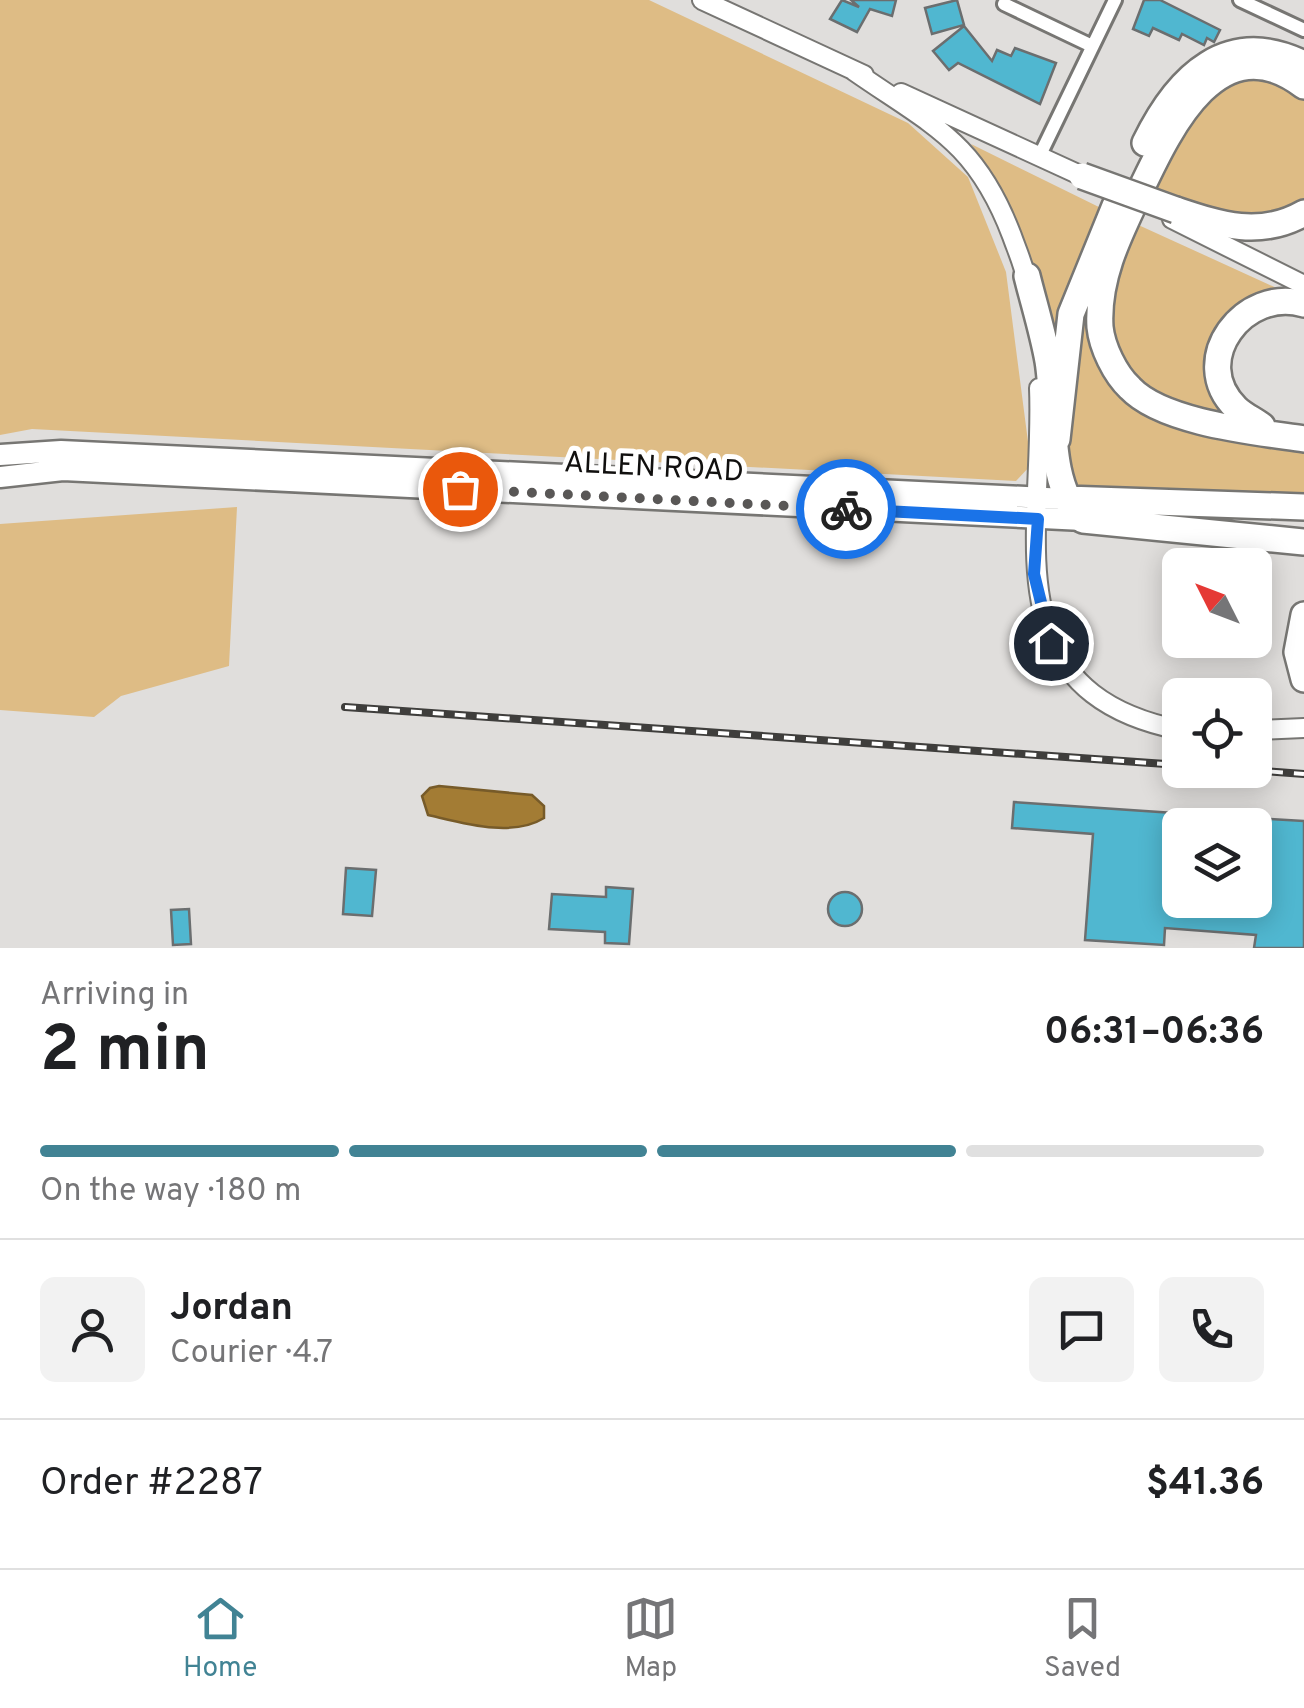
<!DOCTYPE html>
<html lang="en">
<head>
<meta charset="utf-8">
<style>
  :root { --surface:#fff; --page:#f2f2f2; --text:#202124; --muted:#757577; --line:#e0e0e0; --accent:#418394 }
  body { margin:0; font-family:Overpass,sans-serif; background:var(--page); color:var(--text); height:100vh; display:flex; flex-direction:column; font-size:38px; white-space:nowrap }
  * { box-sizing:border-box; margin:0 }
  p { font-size:32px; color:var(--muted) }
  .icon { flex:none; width:55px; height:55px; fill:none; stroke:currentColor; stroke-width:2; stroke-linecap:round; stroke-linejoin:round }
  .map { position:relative; height:948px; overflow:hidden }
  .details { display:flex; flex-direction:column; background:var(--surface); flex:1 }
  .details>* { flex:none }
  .needle { width:65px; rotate:312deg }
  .buttons { position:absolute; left:1162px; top:548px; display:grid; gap:20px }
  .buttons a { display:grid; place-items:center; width:110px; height:110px; border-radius:15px; background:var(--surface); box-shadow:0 5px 25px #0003; font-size:50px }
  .pin { position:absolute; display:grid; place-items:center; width:85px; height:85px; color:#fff; margin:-42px; border:5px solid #fff; border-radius:50%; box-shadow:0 2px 10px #0007 }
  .courier { position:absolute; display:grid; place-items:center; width:100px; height:100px; margin:-50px; border:8px solid #1a73e8; border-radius:50%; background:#fff; color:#222; box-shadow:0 2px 12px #0007 }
  .summary em { font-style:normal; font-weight:700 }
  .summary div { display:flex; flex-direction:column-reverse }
  .summary { display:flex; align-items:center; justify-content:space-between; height:170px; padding:0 40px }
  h1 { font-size:65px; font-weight:700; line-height:75px }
  .bar { display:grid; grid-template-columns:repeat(4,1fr); gap:15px 10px; align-content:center; height:120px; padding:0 40px }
  .bar i { height:12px; border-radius:8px; background:var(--line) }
  .bar .active { background:var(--accent) }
  .bar p { grid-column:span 4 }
  .line { display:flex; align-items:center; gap:25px; padding:0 40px; border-top:2px solid var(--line) }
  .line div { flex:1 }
  .round { display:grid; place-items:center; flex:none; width:105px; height:105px; border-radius:15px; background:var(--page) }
  .tab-bar { display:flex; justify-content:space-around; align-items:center; height:140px; border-top:2px solid var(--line); background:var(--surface); font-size:28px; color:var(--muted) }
  .tab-bar a { display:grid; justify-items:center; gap:5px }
  .tab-bar .active { color:var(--accent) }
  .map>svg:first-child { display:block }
</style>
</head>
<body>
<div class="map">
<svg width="1304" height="948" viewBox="0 0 1304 948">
  <rect width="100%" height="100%" fill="#e0dedc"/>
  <!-- green -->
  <path fill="#debc85" d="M 0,0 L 649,0 L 908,123 L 968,177 L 1006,272 L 1031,465 L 1016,481 L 32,429 L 0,435 Z
    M 1260,76 L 1304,96 L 1304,202 L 1269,220 L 1196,207 L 1152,186 C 1177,139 1201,82 1260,76 Z
    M 971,144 L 1105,210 L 1059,357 L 1018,223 L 989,168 Z
    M 1134,223 L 1292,295 L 1227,318 L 1233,420 C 1164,405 1103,380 1108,298 C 1110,274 1126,246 1134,223 Z
    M 1092,273 L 1116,383 L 1304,449 L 1304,499 L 1074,490 C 1051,421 1078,341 1092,273 Z
    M 237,507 L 229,666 L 121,696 L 94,717 L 0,710 L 0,524 Z"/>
  <!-- water -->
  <path fill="#a37c34" stroke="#775b29" stroke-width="2.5" d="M 439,786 L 532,795 L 544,806 L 544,818 C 512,838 463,823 428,815 L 422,796 L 430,788 Z"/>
  <!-- building -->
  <path fill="#50b7d0" stroke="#6b6e6f" stroke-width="2.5" d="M 842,0 L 859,7 L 851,0 L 896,0 L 892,16 L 870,9 L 857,32 L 830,19 Z
    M 957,0 L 964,25 L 932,34 L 925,8 Z
    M 1144,0 L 1160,0 L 1220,30 L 1214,42 L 1207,38 L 1204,45 L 1182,34 L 1179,40 L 1153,28 L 1149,36 L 1133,29 Z
    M 964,26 L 992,61 L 997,50 L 1011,56 L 1015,48 L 1056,63 L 1040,104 L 958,63 L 949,70 L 933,51 Z
    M 1014,802 L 1247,818 L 1247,825 L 1180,825 L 1180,900 L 1255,900 L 1255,818 L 1304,821 L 1304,948 L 1254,948 L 1256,935 L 1165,928 L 1164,945 L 1085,940 L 1093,834 L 1012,828 Z
    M 346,868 L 376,870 L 372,916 L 343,914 Z
    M 606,887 L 633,889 L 629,944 L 605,943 L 605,932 L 549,929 L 552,894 L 606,897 Z
    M828 909a17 17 0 1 1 34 0a17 17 0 1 1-34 0Z
    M 189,909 L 191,944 L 173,945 L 171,910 Z"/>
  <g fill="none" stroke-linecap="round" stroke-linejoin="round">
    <defs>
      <path id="street" d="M 1240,0 L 1304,30
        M 1004,4 L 1092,46
        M 1039,157 L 1115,0"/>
      <path id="secondary" d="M 702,0 L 864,75
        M 854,71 C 933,126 976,141 1012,236 C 1018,253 1026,270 1028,288
        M 901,93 L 1082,176
        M 1172,219 L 1304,285
        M 1039,388 C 1045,531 989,692 1180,730
        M 1255,730 L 1304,728"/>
      <path id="primary" d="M 0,455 L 61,451 L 1066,499
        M 0,477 L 63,470 L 1083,520"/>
      <path id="highway" d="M 1304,86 C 1220,22 1170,128 1141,189 C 1120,233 1097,277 1100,327 C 1102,347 1115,374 1130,388 C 1163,423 1257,432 1304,439
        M 1145,143 C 1177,77 1227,26 1304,64
        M 1176,210 C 1221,225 1260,238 1304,213
        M 1027,276 C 1034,304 1043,333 1048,361 C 1056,410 1046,484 1083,520 L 1304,542
        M 1262,426 C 1254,420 1243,415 1236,408 C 1187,360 1245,286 1304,304
        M 1057,439 L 1071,314 L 1115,206
        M 1066,499 L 1304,507
        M 1304,615 L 1297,652 L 1304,679"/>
    </defs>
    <!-- street casing -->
    <use href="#street" stroke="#777673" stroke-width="18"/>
    <!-- secondary casing -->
    <use href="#secondary" stroke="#777673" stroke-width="22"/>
    <!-- primary casing -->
    <use href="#primary" stroke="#777673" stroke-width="25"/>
    <!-- highway casing -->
    <use href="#highway" stroke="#777673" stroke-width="30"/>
    <!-- street -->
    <use href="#street" stroke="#fff" stroke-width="12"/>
    <!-- secondary -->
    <use href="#secondary" stroke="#fff" stroke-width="18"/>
    <!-- primary -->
    <use href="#primary" stroke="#fff" stroke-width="20"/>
    <!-- highway -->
    <use href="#highway" stroke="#fff" stroke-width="25"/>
    <defs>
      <path id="rail" d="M 345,707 L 1180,765
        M 1250,770 L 1304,774"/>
    </defs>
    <!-- rail casing -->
    <use href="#rail" stroke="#3f3e3c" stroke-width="8"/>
    <!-- rail -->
    <use href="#rail" stroke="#fff" stroke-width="4" stroke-dasharray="11" stroke-linecap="butt"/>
    <defs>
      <path id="highway-bridge" d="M 1082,176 L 1176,210"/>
    </defs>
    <!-- highway-bridge casing -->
    <use href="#highway-bridge" stroke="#777673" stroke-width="30" stroke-linecap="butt"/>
    <!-- highway-bridge -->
    <use href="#highway-bridge" stroke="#fff" stroke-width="25"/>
  </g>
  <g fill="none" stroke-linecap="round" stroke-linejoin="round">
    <!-- done -->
    <path stroke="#595756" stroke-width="10" stroke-dasharray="0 18" d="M 460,489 L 846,509"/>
    <!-- route -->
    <path stroke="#1a73e8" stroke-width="12" d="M 846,509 L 1038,519 L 1034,574 L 1051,643"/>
  </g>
  <g text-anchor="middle" stroke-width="10" stroke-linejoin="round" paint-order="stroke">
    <!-- street labels -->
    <g font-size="30" fill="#100f0e" stroke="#fff">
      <text transform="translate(654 466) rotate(3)" y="10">ALLEN ROAD</text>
    </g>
  </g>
</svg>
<div class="buttons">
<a><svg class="needle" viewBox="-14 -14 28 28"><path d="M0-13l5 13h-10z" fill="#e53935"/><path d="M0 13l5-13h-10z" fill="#757577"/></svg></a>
<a><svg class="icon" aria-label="locate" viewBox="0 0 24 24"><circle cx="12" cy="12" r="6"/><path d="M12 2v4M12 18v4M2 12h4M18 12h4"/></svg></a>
<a><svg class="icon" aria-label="layers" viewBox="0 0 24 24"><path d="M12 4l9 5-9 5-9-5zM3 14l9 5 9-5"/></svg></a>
</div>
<div class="pin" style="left:460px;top:489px;background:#ea580c"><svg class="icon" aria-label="bag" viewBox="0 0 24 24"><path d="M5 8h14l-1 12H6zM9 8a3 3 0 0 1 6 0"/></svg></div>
<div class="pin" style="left:1051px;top:643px;background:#1f2937"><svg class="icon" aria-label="home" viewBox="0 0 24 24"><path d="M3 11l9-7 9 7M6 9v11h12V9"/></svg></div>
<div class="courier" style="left:846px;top:509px"><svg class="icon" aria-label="bike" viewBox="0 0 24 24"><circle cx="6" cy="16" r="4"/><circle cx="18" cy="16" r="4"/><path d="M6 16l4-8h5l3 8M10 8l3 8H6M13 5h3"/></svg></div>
</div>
<section class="details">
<div class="summary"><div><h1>2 min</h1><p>Arriving in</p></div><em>06:31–06:36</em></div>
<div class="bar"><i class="active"></i><i class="active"></i><i class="active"></i><i></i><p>On the way · 180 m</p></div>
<div class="line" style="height:180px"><a class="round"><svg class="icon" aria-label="person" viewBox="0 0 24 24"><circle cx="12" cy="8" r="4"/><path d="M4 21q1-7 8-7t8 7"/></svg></a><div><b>Jordan</b><p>Courier · 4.7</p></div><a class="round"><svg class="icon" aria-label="chat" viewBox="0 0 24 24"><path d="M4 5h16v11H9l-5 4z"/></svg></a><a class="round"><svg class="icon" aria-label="phone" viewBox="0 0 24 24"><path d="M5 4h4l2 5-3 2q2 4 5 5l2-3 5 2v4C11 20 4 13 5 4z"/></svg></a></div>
<div class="line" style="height:130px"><div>Order #2287</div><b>$41.36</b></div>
</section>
<nav class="tab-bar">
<a class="active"><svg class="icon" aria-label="home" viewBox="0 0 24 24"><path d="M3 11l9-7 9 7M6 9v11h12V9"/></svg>Home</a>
<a><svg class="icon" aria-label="map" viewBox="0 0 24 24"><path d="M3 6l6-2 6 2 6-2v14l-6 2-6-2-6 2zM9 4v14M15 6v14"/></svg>Map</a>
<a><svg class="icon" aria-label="saved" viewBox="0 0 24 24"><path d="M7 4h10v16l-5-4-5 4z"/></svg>Saved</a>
</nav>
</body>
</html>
